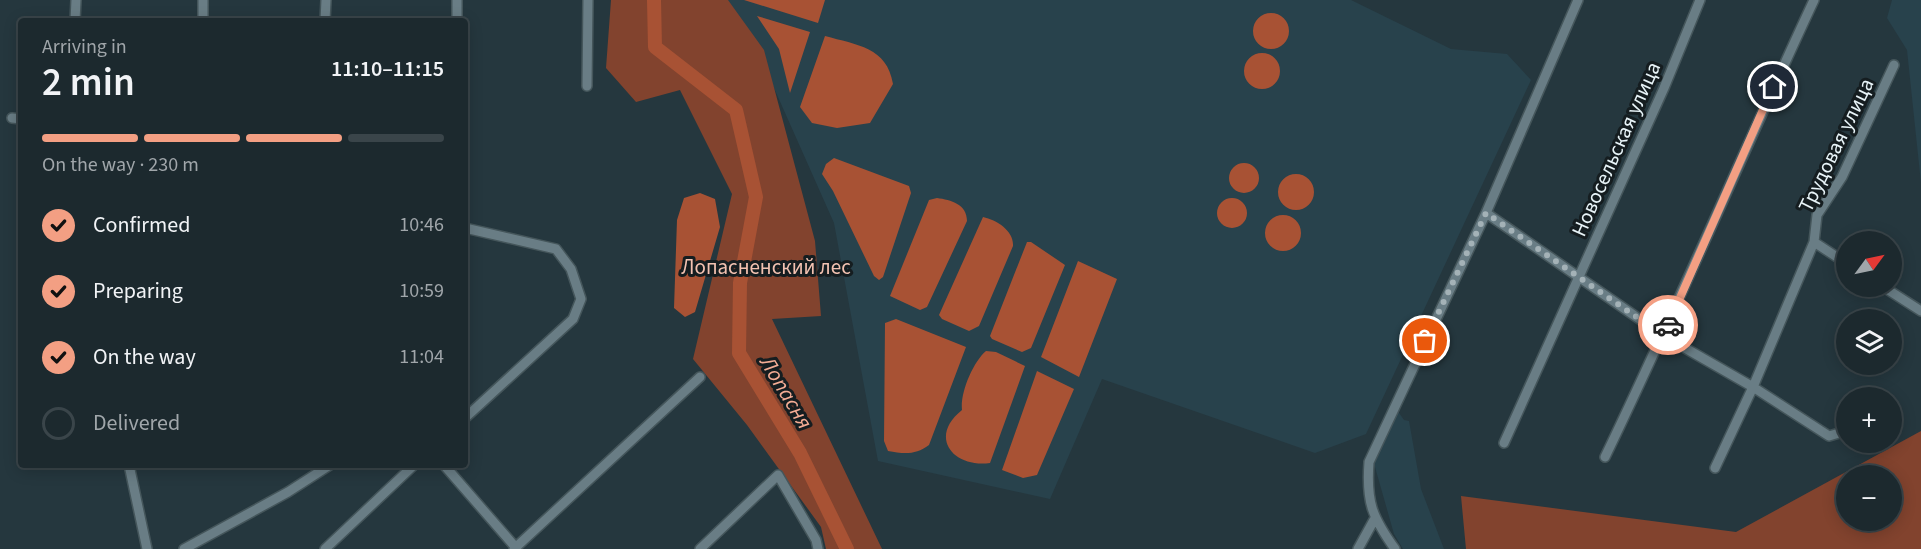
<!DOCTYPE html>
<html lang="en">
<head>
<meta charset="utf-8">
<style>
  :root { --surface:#1c292e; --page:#29353a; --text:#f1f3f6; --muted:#a0a6aa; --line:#3a454a; --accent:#f39f83 }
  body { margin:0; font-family:"Source Sans 3",sans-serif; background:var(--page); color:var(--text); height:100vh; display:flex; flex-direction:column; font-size:22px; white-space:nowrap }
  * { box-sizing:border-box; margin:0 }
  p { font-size:20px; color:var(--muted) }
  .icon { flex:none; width:33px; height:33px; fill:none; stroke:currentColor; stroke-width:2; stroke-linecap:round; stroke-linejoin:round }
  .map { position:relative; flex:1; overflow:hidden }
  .sheet { position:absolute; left:18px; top:18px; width:450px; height:450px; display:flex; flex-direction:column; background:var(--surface); border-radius:6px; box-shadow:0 3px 15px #0003,0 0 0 2px var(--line) }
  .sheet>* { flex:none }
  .needle { width:39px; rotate:57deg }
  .tools { position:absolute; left:1836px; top:231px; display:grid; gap:12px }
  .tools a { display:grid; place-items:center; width:66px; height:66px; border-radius:50%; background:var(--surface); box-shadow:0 3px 15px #0003,0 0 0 2px var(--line); font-size:30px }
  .pin { position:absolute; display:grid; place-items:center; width:51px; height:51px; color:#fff; margin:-26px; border:3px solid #fff; border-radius:50%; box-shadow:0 2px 6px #0007 }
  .courier { position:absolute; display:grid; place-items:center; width:60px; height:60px; margin:-30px; border:4px solid #f39f83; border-radius:50%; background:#fff; color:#222; box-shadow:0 2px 8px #0007 }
  .head em { font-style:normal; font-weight:600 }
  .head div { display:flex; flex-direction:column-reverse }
  .head { display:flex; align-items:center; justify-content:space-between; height:102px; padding:0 24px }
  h1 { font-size:39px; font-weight:600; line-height:45px }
  .bar { display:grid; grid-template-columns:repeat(4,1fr); gap:9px 6px; align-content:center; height:72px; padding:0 24px }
  .bar i { height:8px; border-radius:4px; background:var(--line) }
  .bar .current { background:var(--accent) }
  .bar p { grid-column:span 4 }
  ol { padding:0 24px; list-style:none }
  li { display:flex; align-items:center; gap:18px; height:66px }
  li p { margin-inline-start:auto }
  li .icon { padding:6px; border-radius:50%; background:var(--accent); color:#111; stroke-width:4 }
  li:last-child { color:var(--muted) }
  li i { width:33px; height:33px; border:3px solid var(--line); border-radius:50% }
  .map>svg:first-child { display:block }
</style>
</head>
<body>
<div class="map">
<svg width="1921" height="549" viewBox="0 0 1921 549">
  <rect width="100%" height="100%" fill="#25373e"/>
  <!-- built -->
  <path fill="#28424c" d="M 727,0 L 1351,0 L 1451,49 L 1507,54 L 1531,80 L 1366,434 L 1315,453 L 1102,379 L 1050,499 L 878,461 L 834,223 L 758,52 Z
    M 1892,0 L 1921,0 L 1921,183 L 1907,50 L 1887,18 Z
    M 1397,410 L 1404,420 L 1409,421 L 1421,489 L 1444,549 L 1403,549 L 1394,534 L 1373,460 Z"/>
  <!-- green -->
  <path fill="#82432e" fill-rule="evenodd" d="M 611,0 L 728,0 L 764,50 L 815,241 L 821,316 L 772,319 L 882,549 L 826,549 L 821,527 L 747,425 L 693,359 L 732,194 L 680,90 L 636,102 L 606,68 Z
    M 1921,431 L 1921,549 L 1466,549 L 1461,496 L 1736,532 ZM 1846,476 L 1892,476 L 1892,520 L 1846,520 Z"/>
  <!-- water -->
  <path fill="#a85234" d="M 744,0 L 825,0 L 818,23 Z
    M1253 31a18 18 0 1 1 36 0a18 18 0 1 1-36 0Z
    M 757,16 L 810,32 L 790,93 L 779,49 Z
    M 825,36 C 857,45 887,47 893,84 L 870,123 L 837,128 L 812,123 L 800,107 Z
    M1244 71a18 18 0 1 1 36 0a18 18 0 1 1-36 0Z
    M 834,158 L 909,186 L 911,193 L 883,277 L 879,280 L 874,276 L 833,191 L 822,174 L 826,164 Z
    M1229 178a15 15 0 1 1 30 0a15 15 0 1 1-30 0Z
    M1278 192a18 18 0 1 1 36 0a18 18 0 1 1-36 0Z
    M 700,193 L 715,199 L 720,227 L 695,312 L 685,317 L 674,308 L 677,220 L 684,198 Z
    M1217 213a15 15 0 1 1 30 0a15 15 0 1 1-30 0Z
    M 937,198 C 951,200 967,204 967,221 L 927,307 L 920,310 L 890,296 L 929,200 Z
    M1265 233a18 18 0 1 1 36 0a18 18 0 1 1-36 0Z
    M 983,217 C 997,220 1014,231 1013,246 L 979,326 L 969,331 L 942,319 L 939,315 Z
    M 1027,242 L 1031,242 L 1065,265 L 1031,348 L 1022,352 L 992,339 L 990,336 Z
    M 1078,261 L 1117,279 L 1079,377 L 1041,357 Z
    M 896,319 L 966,347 L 929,445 C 916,455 904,454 888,451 L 884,441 L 885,323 Z
    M 986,351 L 996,352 L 1025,366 L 990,463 C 953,468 928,437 962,410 C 960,393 973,362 986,351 Z
    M 1037,371 L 1074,389 L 1037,475 L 1023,478 L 1002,470 Z"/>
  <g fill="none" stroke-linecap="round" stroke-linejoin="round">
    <!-- river -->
    <path stroke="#a85234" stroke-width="14" d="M 654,0 L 655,47 L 736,110 L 756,197 L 740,283 L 739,353 L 800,453 L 847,549"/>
    <defs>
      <path id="minor" d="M 75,21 L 76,0
        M 203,21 L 203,0
        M 325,21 L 326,0
        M 457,21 L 457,0
        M 587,86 L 588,0
        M 12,118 L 21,119
        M 1486,213 L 1664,336 L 1753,387 L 1829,436 L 1846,431
        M 465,228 L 556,249 L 571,269 L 581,299 L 573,319 L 465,418
        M 1814,242 L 1846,263
        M 1882,286 L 1921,311
        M 1504,443 L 1664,88 L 1700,0
        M 1605,457 C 1678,306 1743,152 1814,0
        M 129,465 L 147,549
        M 444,465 L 517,549
        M 1715,468 L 1753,387 L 1814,242 L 1817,215 L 1842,177 L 1894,65
        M 184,549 L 288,492 L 330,465
        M 325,549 L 414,465
        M 514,549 L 700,377
        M 700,549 L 778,475 L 816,540 L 818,549
        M 1358,549 L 1374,520
        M 1395,549 C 1372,517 1366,502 1369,462 L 1486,213 L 1578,0"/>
    </defs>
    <!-- minor casing -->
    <use href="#minor" stroke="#45565b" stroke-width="12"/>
    <!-- minor -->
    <use href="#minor" stroke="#697d85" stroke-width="9"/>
  </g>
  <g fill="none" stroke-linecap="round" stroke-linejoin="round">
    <!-- done -->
    <path stroke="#a4b2b7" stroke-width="6" stroke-dasharray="0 10.8" d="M 1425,341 L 1486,213 L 1664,336 L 1668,325"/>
    <!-- route -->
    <path stroke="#f39f83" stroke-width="8" d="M 1668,325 L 1773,87"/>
  </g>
  <g text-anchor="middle" stroke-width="6" stroke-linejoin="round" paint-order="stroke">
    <!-- street labels -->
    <g font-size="21" fill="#e8f4f8" stroke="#151d20">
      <text transform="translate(1836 145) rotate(-64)" y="7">Трудовая улица</text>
      <text transform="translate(1616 149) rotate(-66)" y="7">Новосельская улица</text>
    </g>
    <!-- park labels -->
    <g font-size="21" fill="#f3c2b1" stroke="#151d20">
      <text x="766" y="274">Лопасненский лес</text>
    </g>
    <!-- water labels -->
    <g font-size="22" font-style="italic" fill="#f5ad95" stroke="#151d20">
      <text transform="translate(787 392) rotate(59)" y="8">Лопасня</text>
    </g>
  </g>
</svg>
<div class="tools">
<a><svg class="needle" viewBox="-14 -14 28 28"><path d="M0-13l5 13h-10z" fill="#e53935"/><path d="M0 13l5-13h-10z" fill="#a0a6aa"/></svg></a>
<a><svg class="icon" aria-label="layers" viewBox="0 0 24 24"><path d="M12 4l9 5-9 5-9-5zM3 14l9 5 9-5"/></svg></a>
<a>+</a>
<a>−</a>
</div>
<div class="pin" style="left:1425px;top:341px;background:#ea580c"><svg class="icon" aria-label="bag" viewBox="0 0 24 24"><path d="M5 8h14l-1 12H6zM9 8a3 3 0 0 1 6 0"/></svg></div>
<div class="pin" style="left:1773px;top:87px;background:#1f2937"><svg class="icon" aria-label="home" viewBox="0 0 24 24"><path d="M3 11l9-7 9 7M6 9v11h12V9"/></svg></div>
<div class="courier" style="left:1668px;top:325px"><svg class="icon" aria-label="car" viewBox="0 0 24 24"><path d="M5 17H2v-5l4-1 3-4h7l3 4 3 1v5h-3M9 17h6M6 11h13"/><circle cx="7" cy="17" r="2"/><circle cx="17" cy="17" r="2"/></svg></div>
<section class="sheet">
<div class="head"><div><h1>2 min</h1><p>Arriving in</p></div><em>11:10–11:15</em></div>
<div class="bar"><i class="current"></i><i class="current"></i><i class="current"></i><i></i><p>On the way · 230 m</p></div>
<ol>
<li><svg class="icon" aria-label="check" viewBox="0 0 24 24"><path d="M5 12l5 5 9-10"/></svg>Confirmed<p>10:46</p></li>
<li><svg class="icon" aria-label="check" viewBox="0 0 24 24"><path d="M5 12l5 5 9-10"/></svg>Preparing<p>10:59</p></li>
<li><svg class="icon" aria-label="check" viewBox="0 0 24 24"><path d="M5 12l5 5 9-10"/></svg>On the way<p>11:04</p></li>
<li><i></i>Delivered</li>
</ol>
</section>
</div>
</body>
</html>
